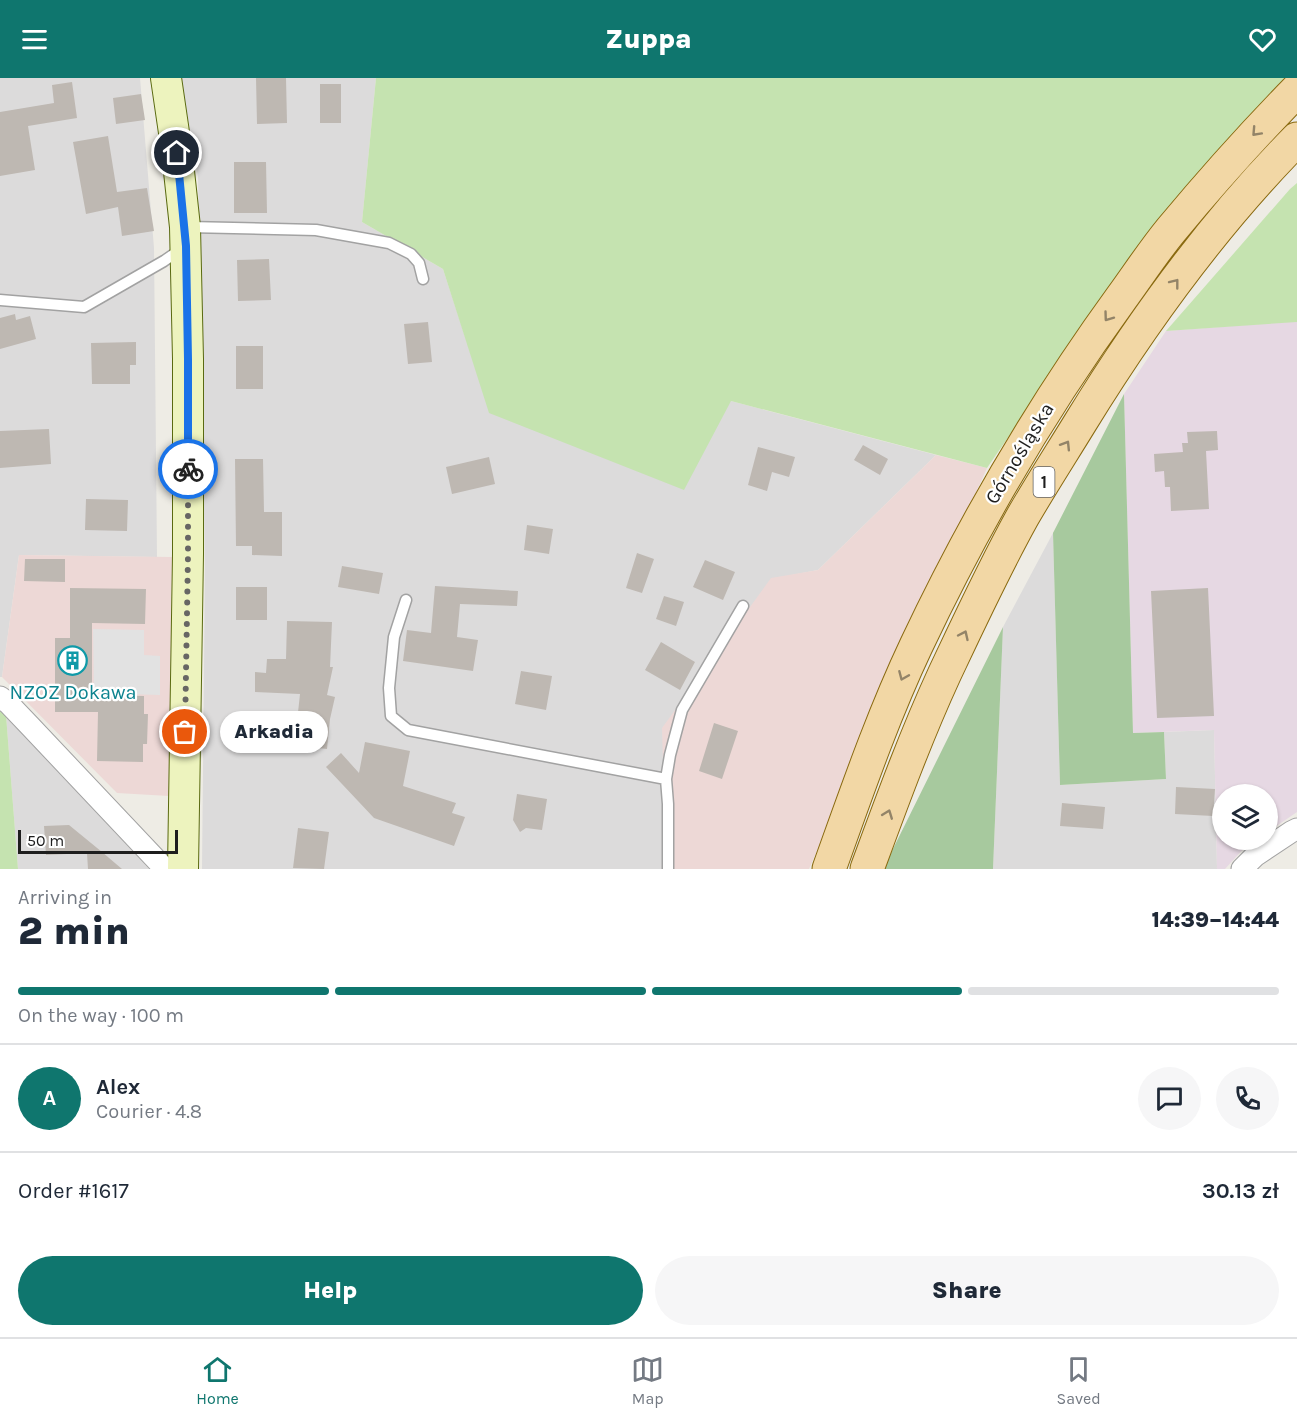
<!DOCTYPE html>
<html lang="en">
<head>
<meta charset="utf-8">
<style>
  :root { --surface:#fff; --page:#f6f6f7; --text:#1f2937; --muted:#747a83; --line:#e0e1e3; --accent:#0f766e }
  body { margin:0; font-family:Karla,sans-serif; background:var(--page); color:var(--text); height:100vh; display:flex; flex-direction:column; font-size:22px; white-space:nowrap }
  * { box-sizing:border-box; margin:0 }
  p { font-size:20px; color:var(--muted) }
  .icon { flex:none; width:33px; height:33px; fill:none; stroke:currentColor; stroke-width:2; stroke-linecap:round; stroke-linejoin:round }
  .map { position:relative; height:791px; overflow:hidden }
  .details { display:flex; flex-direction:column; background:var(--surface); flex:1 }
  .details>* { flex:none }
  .tools { position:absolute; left:1212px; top:706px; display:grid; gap:12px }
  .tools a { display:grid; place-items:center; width:66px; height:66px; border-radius:50%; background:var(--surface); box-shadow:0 2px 4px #0004; font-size:30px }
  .scale { position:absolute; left:18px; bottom:15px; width:160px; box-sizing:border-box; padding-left:6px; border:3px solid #1e1e1e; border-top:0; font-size:16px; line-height:21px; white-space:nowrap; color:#1e1e1e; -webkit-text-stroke:4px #fff; paint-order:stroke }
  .pin { position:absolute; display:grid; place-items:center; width:51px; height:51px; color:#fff; margin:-26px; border:3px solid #fff; border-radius:50%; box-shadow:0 2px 6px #0007 }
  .courier { position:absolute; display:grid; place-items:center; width:60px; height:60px; margin:-30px; border:4px solid #1a73e8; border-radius:50%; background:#fff; color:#222; box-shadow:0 2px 8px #0007 }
  .bubble { position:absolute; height:42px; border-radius:21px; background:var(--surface); box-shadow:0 2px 4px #0004; font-size:20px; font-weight:800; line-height:42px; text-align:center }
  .overview em { font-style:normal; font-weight:800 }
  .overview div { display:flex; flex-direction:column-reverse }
  .overview { display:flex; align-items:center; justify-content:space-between; height:102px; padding:0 18px }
  h1 { font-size:39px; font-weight:800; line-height:45px }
  .bar { display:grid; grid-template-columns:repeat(4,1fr); gap:9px 6px; align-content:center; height:72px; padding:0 18px }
  .bar i { height:8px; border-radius:4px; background:var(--line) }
  .bar .on { background:var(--accent) }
  .bar p { grid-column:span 4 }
  .line { display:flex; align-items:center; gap:15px; padding:0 18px; border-top:2px solid var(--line) }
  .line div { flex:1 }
  .round { display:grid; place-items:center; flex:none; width:63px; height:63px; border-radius:32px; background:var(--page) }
  .primary-button { display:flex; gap:12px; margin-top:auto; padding:12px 18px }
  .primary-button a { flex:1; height:69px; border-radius:36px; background:var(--accent); color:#fff; font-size:24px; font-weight:800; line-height:69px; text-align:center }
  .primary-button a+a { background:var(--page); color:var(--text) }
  header { display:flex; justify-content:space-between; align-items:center; height:78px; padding:0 18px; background:var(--accent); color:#fff; font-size:27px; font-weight:800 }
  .menu { display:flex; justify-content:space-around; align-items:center; height:84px; border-top:2px solid var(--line); background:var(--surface); font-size:16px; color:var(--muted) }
  .menu a { display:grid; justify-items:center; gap:3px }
  .menu .on { color:var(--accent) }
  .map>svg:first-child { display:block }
</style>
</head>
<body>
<header><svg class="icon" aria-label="menu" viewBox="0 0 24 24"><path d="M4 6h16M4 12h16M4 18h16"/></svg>Zuppa<svg class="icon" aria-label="heart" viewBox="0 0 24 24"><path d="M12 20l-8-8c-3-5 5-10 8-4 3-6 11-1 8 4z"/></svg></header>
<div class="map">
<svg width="1297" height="791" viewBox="0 0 1297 791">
  <rect width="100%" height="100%" fill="#eeece5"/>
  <!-- residential -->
  <path fill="#dcdbdb" d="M 0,0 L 140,0 L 154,170 L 157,479 L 19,477 L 2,599 L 0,599 Z
    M 181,0 L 376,0 L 362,144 L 443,191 L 490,335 L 731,323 L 936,377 L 818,492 L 771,501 L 666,791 L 202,791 L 205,488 L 198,99 Z
    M 1053,455 L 1060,707 L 1166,701 L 1164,654 L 1214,652 L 1217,791 L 993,791 L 1003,549 Z
    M 6,637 L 149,791 L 18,791 Z"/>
  <!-- commercial -->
  <path fill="#edd8d6" d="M 936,377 L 987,390 L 809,791 L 666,791 L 662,650 L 771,500 L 818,492 Z
    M 19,477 L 172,479 L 169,718 L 117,715 L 2,599 Z"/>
  <!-- industrial -->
  <path fill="#e6d8e3" d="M 1297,243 L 1297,734 L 1268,754 L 1268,717 L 1222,717 L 1222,762 L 1256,762 L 1246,768 L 1225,791 L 1217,791 L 1214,652 L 1133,655 L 1124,316 L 1166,253 Z"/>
  <!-- grass -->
  <path fill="#c5e3b0" d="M 376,0 L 1287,0 L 1151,152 L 987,390 L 731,323 L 684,412 L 489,335 L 443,191 L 362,144 Z
    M 1297,105 L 1297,244 L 1166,253 L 1290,111 Z
    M 0,633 L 6,637 L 18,791 L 0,791 Z"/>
  <!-- forest -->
  <path fill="#a7c99e" d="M 1124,316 L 1133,655 L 1164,654 L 1166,701 L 1060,707 L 1053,455 Z
    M 1003,549 L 993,791 L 883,791 L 884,789 Z"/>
  <!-- parking -->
  <path fill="#e2e2e2" d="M 93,551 L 144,552 L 144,577 L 160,578 L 160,617 L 94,615 Z"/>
  <!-- building -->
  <path fill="#beb8b2" d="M 256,0 L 286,0 L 287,45 L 257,46 Z
    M 72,4 L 77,40 L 28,48 L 35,92 L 0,98 L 0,34 L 54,25 L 52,7 Z
    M 320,6 L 341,6 L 341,45 L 320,45 Z
    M 141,16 L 145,42 L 116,46 L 113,20 Z
    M 108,58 L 117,114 L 147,110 L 154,153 L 122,158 L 118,129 L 86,136 L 73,64 Z
    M 234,84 L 266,84 L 267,135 L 234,135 Z
    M 269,181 L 271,222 L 238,223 L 237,182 Z
    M 15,236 L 16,242 L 30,238 L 36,261 L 0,271 L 0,240 Z
    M 428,244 L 432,284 L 408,286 L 404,246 Z
    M 136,264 L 136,287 L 130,287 L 130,306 L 92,306 L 91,265 Z
    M 236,268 L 263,268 L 263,311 L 236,311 Z
    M 49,351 L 51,386 L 0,390 L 0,353 Z
    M 1217,353 L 1218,372 L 1206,373 L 1209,431 L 1171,433 L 1170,409 L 1165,409 L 1164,393 L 1155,394 L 1154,376 L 1183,374 L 1182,365 L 1188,365 L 1187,354 Z
    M 863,367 L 888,381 L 880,397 L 854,382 Z
    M 758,369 L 795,379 L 789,399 L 772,394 L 767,413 L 748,407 Z
    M 489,379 L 495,406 L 452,416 L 446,389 Z
    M 235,381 L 263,381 L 264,434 L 282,434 L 282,478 L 252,477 L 252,468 L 236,468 Z
    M 86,421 L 128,422 L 127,453 L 85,452 Z
    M 527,447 L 553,451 L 549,476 L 524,472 Z
    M 637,475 L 654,481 L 642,515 L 626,510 Z
    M 25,481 L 65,481 L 65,504 L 24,503 Z
    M 705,482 L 735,494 L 723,522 L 693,509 Z
    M 342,488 L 383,495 L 379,516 L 338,509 Z
    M 435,508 L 518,513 L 517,528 L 460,526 L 457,559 L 478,562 L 473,593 L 403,583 L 407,552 L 431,555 Z
    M 236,509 L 267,509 L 267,542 L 236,542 Z
    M 70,510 L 146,511 L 145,546 L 92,545 L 92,617 L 144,618 L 144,636 L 148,636 L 147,666 L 143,666 L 143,684 L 97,683 L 98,634 L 55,634 L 55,560 L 70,560 Z
    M 1208,510 L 1214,638 L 1157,640 L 1151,513 Z
    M 664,518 L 684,524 L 676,548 L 656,541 Z
    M 287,543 L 332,544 L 330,589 L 333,589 L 327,617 L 335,619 L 330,641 L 327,671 L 309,669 L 310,664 L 295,662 L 300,616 L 255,614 L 255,594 L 266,595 L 267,581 L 286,581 Z
    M 661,564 L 695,584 L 680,612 L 645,592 Z
    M 521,593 L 552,598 L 546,632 L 515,626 Z
    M 714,645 L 738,653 L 722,701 L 699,693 Z
    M 365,664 L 410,673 L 403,708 L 456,725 L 452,735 L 465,739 L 454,768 L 374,740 L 326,689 L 341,675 L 359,695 Z
    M 1176,709 L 1215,711 L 1213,738 L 1175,736 Z
    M 517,716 L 547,721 L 542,752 L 526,750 L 520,754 L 513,742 Z
    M 1062,725 L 1105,729 L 1103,751 L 1060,748 Z
    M 69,747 L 102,774 L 122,791 L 88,791 L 87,775 L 46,777 L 44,748 Z
    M 298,750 L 329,754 L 324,791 L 293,790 Z"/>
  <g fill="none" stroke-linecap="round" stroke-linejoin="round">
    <defs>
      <path id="lane" d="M 188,149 L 316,152 L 389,165 L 411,176 L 419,185 L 423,201
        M 0,222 L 84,229 L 164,183 L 180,172
        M 406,522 L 394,559 L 389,610 L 391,638 L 408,652 L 666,701
        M 668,791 L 668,726 L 666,701 L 670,677 L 682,632 L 743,528"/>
      <path id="street" d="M 0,619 L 8,625 L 30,648 L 165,791
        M 1242,791 L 1255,778 L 1291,754 L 1297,751"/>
      <path id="secondary" d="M 166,0 L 177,75 L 185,149 L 188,281 L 188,476 L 183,791"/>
      <path id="primary" d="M 829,791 C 856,716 882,640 916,568 C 974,445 1042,329 1122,219 C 1138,197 1153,174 1171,152 C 1211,104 1253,57 1297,12
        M 867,791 C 891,726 915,660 944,597 C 969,544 994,490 1023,438 C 1041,407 1061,376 1080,345 C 1142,244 1213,146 1297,61"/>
    </defs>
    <!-- lane casing -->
    <use href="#lane" stroke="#a2a2a2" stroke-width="13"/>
    <!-- street casing -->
    <use href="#street" stroke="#a2a2a2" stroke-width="23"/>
    <!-- secondary casing -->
    <use href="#secondary" stroke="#5a6a10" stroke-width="32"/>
    <!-- primary casing -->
    <use href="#primary" stroke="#89690f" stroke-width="35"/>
    <!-- lane -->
    <use href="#lane" stroke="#fff" stroke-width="10"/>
    <!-- street -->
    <use href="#street" stroke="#fff" stroke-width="21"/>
    <!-- secondary -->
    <use href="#secondary" stroke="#edf3be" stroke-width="30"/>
    <!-- primary -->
    <use href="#primary" stroke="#f2d7a5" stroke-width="33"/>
  </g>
  <!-- one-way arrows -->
  <defs><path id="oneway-chevron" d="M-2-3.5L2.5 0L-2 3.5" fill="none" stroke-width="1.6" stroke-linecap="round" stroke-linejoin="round" transform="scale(1.5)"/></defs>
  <g stroke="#938468">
    <use href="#oneway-chevron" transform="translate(1256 54) rotate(133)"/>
    <use href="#oneway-chevron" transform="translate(1175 205) rotate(-52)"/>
    <use href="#oneway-chevron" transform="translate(1108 239) rotate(126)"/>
    <use href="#oneway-chevron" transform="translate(1066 367) rotate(-58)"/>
    <use href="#oneway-chevron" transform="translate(964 557) rotate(-65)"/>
    <use href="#oneway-chevron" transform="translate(903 598) rotate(113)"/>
    <use href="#oneway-chevron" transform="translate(888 736) rotate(-69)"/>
  </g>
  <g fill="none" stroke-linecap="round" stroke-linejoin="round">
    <!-- done -->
    <path stroke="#676664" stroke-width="6" stroke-dasharray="0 10.8" d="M 185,654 L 188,476 L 188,391"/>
    <!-- route -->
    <path stroke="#1a73e8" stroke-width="8" d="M 177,75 L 186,168 L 188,281 L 188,391"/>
  </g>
  <!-- icons -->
  <defs>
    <symbol id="building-ring" viewBox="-11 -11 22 22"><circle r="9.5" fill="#fff" stroke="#0f9aa8" stroke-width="1.5"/><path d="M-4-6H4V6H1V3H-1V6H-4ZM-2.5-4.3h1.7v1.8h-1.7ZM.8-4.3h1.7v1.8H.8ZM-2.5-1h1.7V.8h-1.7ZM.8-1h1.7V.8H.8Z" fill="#0f9aa8"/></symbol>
  </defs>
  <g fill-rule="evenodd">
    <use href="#building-ring" x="56" y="566" width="33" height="33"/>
  </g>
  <g text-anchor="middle" stroke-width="4.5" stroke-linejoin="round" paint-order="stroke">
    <!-- shield labels -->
    <rect fill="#fff" stroke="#626262" stroke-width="1.5" x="1033.5" y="389" width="21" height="30" rx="4.5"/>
    <g font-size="18" font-weight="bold" fill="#1e1e1e">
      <text x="1044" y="410">1</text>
    </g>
    <!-- street labels -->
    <g font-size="20" fill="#1e1e1e" stroke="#fff">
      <text transform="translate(1019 375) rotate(-59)" y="7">Górnośląska</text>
    </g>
    <!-- culture labels -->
    <g font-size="20" fill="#0d838f" stroke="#fff">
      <text x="73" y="621">NZOZ Dokawa</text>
    </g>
  </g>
</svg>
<div class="tools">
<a><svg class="icon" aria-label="layers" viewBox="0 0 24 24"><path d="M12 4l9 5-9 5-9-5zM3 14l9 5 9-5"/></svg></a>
</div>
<div class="scale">50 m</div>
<div class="pin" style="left:185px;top:654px;background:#ea580c"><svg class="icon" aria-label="bag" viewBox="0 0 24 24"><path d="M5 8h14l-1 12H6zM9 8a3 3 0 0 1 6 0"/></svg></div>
<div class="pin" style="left:177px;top:75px;background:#1f2937"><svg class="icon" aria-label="home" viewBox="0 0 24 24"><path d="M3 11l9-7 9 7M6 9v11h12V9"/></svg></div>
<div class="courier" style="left:188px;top:391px"><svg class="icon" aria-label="bike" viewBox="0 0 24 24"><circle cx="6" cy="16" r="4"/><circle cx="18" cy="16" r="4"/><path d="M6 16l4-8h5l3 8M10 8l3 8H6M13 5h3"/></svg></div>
<div class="bubble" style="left:220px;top:633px;width:108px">Arkadia</div>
</div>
<section class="details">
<div class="overview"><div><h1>2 min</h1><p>Arriving in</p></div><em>14:39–14:44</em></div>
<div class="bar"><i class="on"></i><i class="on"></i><i class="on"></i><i></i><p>On the way · 100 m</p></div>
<div class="line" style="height:108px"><b class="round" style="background:var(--accent);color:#fff">A</b><div><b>Alex</b><p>Courier · 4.8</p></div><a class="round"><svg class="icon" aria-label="chat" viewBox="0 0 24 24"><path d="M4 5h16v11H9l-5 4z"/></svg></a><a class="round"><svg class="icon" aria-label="phone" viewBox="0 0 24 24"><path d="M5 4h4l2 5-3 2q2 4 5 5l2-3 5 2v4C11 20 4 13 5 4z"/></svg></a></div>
<div class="line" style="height:78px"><div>Order #1617</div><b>30.13 zł</b></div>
<div class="primary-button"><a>Help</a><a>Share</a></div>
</section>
<nav class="menu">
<a class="on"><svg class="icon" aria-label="home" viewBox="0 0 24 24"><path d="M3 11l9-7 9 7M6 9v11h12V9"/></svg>Home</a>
<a><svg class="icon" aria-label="map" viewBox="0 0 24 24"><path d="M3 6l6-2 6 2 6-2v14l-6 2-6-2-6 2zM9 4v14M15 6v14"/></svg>Map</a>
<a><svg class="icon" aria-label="saved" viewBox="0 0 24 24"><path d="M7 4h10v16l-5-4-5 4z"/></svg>Saved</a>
</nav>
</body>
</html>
